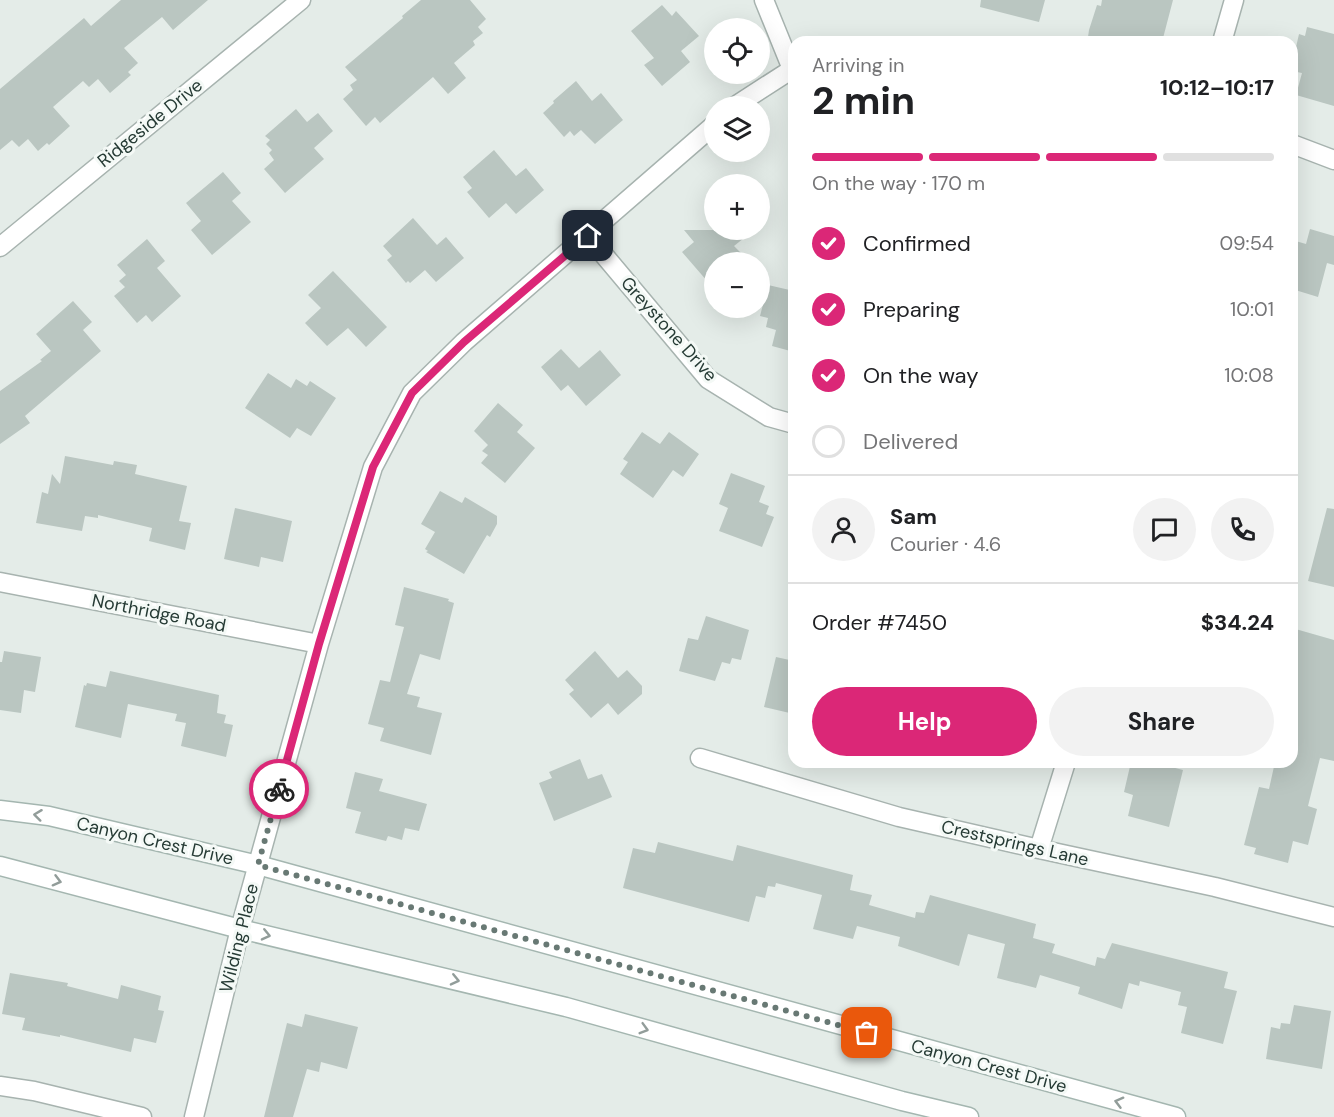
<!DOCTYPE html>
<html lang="en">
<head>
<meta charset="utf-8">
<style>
  :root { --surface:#fff; --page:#f2f2f2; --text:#202124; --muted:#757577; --line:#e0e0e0; --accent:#db2777 }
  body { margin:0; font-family:"DM Sans",sans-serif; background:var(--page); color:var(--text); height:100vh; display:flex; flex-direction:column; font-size:22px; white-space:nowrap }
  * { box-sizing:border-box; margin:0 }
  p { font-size:20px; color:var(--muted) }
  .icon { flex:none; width:33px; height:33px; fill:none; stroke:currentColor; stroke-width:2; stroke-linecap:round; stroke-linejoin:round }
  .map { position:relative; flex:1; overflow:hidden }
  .panel { position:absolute; left:788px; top:36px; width:510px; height:732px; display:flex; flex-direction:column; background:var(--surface); border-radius:18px; box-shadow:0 6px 24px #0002 }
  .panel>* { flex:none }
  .fabs { position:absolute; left:704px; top:18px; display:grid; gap:12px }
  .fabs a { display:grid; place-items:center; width:66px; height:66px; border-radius:50%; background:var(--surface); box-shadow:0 6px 24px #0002; font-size:30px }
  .pin { position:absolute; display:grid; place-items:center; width:51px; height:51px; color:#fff; margin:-26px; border-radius:12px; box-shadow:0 3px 9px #0006 }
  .courier { position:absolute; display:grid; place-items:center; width:60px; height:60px; margin:-30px; border:4px solid #db2777; border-radius:50%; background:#fff; color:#222; box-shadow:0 2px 8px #0007 }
  .headline em { font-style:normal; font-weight:700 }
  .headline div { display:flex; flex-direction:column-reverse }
  .headline { display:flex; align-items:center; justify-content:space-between; height:102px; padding:0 24px }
  h1 { font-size:39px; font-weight:700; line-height:45px }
  .bar { display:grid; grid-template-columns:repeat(4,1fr); gap:9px 6px; align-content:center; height:72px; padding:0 24px }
  .bar i { height:8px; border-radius:4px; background:var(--line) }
  .bar .on { background:var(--accent) }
  .bar p { grid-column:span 4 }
  .line { display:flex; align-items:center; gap:15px; padding:0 24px; border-top:2px solid var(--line) }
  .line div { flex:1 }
  .round { display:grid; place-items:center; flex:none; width:63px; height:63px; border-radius:32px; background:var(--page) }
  ol { padding:0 24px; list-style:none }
  li { display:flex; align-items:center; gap:18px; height:66px }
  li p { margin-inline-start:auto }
  li .icon { padding:6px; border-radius:50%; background:var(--accent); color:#fff; stroke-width:4 }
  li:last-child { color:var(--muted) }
  li i { width:33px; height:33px; border:3px solid var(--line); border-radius:50% }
  .primary-button { display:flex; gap:12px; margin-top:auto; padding:12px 24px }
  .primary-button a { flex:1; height:69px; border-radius:36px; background:var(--accent); color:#fff; font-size:24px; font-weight:700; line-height:69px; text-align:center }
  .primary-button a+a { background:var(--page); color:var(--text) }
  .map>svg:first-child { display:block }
</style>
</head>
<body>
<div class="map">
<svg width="1334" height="1117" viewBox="0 0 1334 1117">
  <rect width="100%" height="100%" fill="#e4ece8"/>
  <!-- building -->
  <path fill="#bac6c1" d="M 121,0 L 208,0 L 173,30 L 162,17 L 124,48 L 138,63 L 128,72 L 131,75 L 110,93 L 98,79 L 89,87 L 83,81 L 53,107 L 70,126 L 49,145 L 47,143 L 38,151 L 28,139 L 19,147 L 12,140 L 0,150 L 0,89 L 84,18 L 91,26 Z
    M 421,0 L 470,0 L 486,19 L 478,27 L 483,33 L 473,41 L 475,45 L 454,63 L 466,78 L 448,94 L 433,77 L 380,123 L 375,117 L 366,126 L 343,99 L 353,90 L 350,85 L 357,80 L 345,67 L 403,18 L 402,16 Z
    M 981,0 L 1045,0 L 1039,22 L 980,7 Z
    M 1102,0 L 1173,0 L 1162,42 L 1091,42 L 1092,38 L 1088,37 L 1089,30 L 1097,5 L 1101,6 Z
    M 662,5 L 672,16 L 676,11 L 699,36 L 681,51 L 690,62 L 662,86 L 644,65 L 654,58 L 631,31 Z
    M 1307,27 L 1334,34 L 1334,106 L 1296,95 L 1302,73 L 1292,71 L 1292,65 L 1299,34 L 1305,36 Z
    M 576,81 L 592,101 L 601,93 L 623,120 L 595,144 L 581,130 L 574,136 L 570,131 L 564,137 L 543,113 L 554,103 L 553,101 Z
    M 296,109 L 307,122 L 318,113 L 333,131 L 314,148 L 324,159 L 285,193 L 264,169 L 274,160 L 269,153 L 272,150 L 266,144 L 270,140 L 265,136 Z
    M 494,150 L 516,176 L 526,168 L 544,190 L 516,214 L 506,203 L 489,218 L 467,192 L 472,188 L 463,177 Z
    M 223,172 L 241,193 L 232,201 L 251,222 L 212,255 L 191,230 L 201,221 L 186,203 Z
    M 413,218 L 437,245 L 446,237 L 464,258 L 436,282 L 425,270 L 410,283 L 408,281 L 406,283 L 387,260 L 392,256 L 383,246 Z
    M 1310,229 L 1334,236 L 1334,265 L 1327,263 L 1318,297 L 1292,289 L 1292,240 L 1306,244 Z
    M 684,230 L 754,230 L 734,246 L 741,253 L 730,262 L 714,262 L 714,289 L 682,252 L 694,242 Z
    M 147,239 L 165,261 L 157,268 L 181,296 L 152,322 L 146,315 L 137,323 L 114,296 L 125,287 L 119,281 L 126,275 L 117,265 Z
    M 333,271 L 387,327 L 366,347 L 348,328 L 327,346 L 305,323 L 321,308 L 308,295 Z
    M 768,285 L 794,291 L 794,352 L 772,346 L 776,330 L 766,327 L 768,318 L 760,316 Z
    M 73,301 L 92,322 L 83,330 L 101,351 L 25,416 L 30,423 L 0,444 L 0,391 L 42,361 L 40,360 L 51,351 L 36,334 Z
    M 561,349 L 579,368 L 600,350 L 621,375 L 586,406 L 568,385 L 561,391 L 541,367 Z
    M 268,373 L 291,388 L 296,379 L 307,386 L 310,381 L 336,398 L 311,436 L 297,428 L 290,438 L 245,408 Z
    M 498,403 L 523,425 L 517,432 L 535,448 L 505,483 L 481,463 L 488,455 L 482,451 L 488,445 L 474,431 Z
    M 642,432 L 660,444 L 669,432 L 699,454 L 683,477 L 673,470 L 653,498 L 620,474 L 628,462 L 623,459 Z
    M 65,456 L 113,465 L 114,461 L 137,465 L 135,474 L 187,486 L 179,521 L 191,523 L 185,550 L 149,541 L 152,528 L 98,515 L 98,518 L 85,516 L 82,531 L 36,523 L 42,492 L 48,494 L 52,474 L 60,484 Z
    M 731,473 L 765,486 L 759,502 L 769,506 L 766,514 L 774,517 L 762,547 L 719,531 L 728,508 L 719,504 Z
    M 440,491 L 462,503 L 465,497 L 497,516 L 497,524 L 490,537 L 487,535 L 464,574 L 426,552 L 428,551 L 425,549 L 435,532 L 421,524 Z
    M 235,508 L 292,521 L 283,562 L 261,557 L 259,567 L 224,559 Z
    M 1327,508 L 1334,509 L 1334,587 L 1308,581 Z
    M 404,587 L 449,599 L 448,601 L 454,603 L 440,660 L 420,654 L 407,694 L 420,697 L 417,707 L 442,713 L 431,755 L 380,741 L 384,728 L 368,724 L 380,680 L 390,682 L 404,627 L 395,625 Z
    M 706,616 L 749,630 L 741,660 L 732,658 L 730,664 L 722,662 L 715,681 L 679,671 L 688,638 L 698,640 Z
    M 1292,628 L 1334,640 L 1334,761 L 1320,758 L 1308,806 L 1317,809 L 1308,845 L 1293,841 L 1288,863 L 1254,854 L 1256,848 L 1244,845 L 1259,787 L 1269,789 L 1275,762 L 1292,762 Z
    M 4,651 L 41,657 L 35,692 L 24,690 L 21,713 L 0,710 L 0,662 L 2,662 Z
    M 595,651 L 618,678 L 627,670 L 642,686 L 642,694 L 618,715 L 608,703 L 591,718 L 569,694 L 574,690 L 565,680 Z
    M 776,657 L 794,661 L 794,714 L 764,707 Z
    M 110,671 L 219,695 L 217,713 L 226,715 L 224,723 L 233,725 L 226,757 L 181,746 L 186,723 L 175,721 L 177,714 L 128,704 L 121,738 L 75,727 L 84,685 L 86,686 L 87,683 L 106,687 Z
    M 580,759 L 588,779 L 602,774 L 612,797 L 554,821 L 539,783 L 552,778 L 549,772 Z
    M 1131,762 L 1152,762 L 1183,770 L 1169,827 L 1128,816 L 1133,795 L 1124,792 Z
    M 355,772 L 383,779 L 379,791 L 427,804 L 419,831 L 405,828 L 402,840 L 388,836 L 386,841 L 355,833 L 361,812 L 346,808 Z
    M 658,842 L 733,861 L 737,845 L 853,875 L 850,890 L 872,895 L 869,905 L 915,918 L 916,912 L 924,913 L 930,895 L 1036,924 L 1033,938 L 1055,944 L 1052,953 L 1095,966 L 1097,957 L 1105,959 L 1112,943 L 1228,972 L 1224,988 L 1237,991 L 1223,1044 L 1181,1033 L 1187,1007 L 1178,1005 L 1181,992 L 1140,981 L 1139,986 L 1129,983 L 1122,1009 L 1078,994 L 1080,987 L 1040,975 L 1036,988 L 997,978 L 1005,944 L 968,934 L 959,966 L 898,946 L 900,937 L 857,926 L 853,939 L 813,929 L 822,895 L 776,883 L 775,887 L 768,886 L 765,898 L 756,896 L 749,922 L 623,888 L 633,848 L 655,853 Z
    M 10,973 L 68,983 L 67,986 L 118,999 L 121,985 L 161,996 L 158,1010 L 164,1011 L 156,1043 L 134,1038 L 131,1052 L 60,1035 L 60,1037 L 22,1030 L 25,1018 L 2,1014 Z
    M 1294,1005 L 1331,1011 L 1322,1069 L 1266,1059 L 1271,1027 L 1280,1029 L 1281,1023 L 1290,1024 Z
    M 305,1014 L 358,1027 L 347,1069 L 321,1062 L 319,1072 L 307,1069 L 293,1117 L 264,1117 L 287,1023 L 302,1027 Z"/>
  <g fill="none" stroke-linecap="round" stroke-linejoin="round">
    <defs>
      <path id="street" d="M 764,0 L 792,69
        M 1222,42 L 1234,0
        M 735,106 L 794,68
        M 1292,144 L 1334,160
        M 588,236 L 708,379 L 769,417 L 794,424
        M 0,247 L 301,0
        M 0,582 L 319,644
        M 700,758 L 899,817 L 1039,849 L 1215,887 L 1334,917
        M 1039,849 L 1066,762
        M 0,1086 L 34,1091 L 142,1117
        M 194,1117 L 240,929 L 319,644 L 373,467 L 412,393 L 464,342 L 714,125"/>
      <path id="secondary" d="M 0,810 L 49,816 L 258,865 L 1176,1117
        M 0,866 L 240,929 L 566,1007 L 902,1101 L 969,1117"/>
    </defs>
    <!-- street casing -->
    <use href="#street" stroke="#a7b3af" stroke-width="21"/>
    <!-- secondary casing -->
    <use href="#secondary" stroke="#a4b6b0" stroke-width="21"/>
    <!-- street -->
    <use href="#street" stroke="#fff" stroke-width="18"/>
    <!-- secondary -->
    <use href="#secondary" stroke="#fff" stroke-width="18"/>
  </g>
  <!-- one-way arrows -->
  <defs><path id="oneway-chevron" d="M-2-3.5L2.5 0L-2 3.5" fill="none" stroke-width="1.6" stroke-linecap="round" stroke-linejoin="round" transform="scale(1.5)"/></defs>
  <g stroke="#929d9a">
    <use href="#oneway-chevron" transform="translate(38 815) rotate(-173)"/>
    <use href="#oneway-chevron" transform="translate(57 881) rotate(15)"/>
    <use href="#oneway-chevron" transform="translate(266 935) rotate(13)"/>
    <use href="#oneway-chevron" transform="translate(455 980) rotate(13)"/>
    <use href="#oneway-chevron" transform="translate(644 1029) rotate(16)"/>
    <use href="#oneway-chevron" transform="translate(1119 1102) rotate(-165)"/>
  </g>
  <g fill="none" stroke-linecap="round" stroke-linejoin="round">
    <!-- done -->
    <path stroke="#687974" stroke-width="6" stroke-dasharray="0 10.8" d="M 279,789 L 258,865 L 867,1033"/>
    <!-- route -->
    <path stroke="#db2777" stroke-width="8" d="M 279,789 L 319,644 L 373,467 L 412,393 L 464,342 L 588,236"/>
  </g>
  <g text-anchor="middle" stroke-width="6" stroke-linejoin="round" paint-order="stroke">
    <!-- street labels -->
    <g font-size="18" fill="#263b35" stroke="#f4f9f6">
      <text transform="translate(150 123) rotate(-39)" y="6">Ridgeside Drive</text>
      <text transform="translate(669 329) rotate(48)" y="6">Greystone Drive</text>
      <text transform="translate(159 613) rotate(11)" y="6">Northridge Road</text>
      <text transform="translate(155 841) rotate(13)" y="6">Canyon Crest Drive</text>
      <text transform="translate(1015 843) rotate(13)" y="6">Crestsprings Lane</text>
      <text transform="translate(239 938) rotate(-76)" y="6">Wilding Place</text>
      <text transform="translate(989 1066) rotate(15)" y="6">Canyon Crest Drive</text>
    </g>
  </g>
</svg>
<div class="fabs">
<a><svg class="icon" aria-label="locate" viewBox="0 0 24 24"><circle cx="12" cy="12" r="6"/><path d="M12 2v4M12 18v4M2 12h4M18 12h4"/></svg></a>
<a><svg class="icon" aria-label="layers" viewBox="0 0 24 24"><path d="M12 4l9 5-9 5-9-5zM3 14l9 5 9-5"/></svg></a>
<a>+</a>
<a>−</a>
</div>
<div class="pin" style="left:867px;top:1033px;background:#ea580c"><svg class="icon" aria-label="bag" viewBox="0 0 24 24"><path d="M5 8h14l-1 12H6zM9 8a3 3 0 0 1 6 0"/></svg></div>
<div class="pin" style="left:588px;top:236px;background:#1f2937"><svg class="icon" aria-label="home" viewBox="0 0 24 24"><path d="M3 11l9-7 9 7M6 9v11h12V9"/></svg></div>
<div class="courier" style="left:279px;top:789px"><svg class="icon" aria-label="bike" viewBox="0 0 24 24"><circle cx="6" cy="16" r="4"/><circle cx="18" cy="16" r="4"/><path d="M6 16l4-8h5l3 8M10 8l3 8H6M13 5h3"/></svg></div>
<section class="panel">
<div class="headline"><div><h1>2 min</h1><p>Arriving in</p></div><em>10:12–10:17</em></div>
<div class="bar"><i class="on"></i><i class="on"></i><i class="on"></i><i></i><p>On the way · 170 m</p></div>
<ol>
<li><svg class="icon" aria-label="check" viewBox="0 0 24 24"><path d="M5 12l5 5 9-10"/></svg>Confirmed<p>09:54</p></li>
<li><svg class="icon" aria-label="check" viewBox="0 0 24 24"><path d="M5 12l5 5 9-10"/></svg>Preparing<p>10:01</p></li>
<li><svg class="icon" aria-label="check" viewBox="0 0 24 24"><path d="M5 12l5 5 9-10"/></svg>On the way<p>10:08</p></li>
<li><i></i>Delivered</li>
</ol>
<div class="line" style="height:108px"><a class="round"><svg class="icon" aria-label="person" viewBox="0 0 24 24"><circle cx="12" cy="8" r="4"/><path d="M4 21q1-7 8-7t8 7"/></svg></a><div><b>Sam</b><p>Courier · 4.6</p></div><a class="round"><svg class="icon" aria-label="chat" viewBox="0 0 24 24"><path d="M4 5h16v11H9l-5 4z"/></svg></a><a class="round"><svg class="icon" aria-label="phone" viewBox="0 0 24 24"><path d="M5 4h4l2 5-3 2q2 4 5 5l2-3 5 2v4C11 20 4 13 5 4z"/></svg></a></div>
<div class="line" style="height:78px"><div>Order #7450</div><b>$34.24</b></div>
<div class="primary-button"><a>Help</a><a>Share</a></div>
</section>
</div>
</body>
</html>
